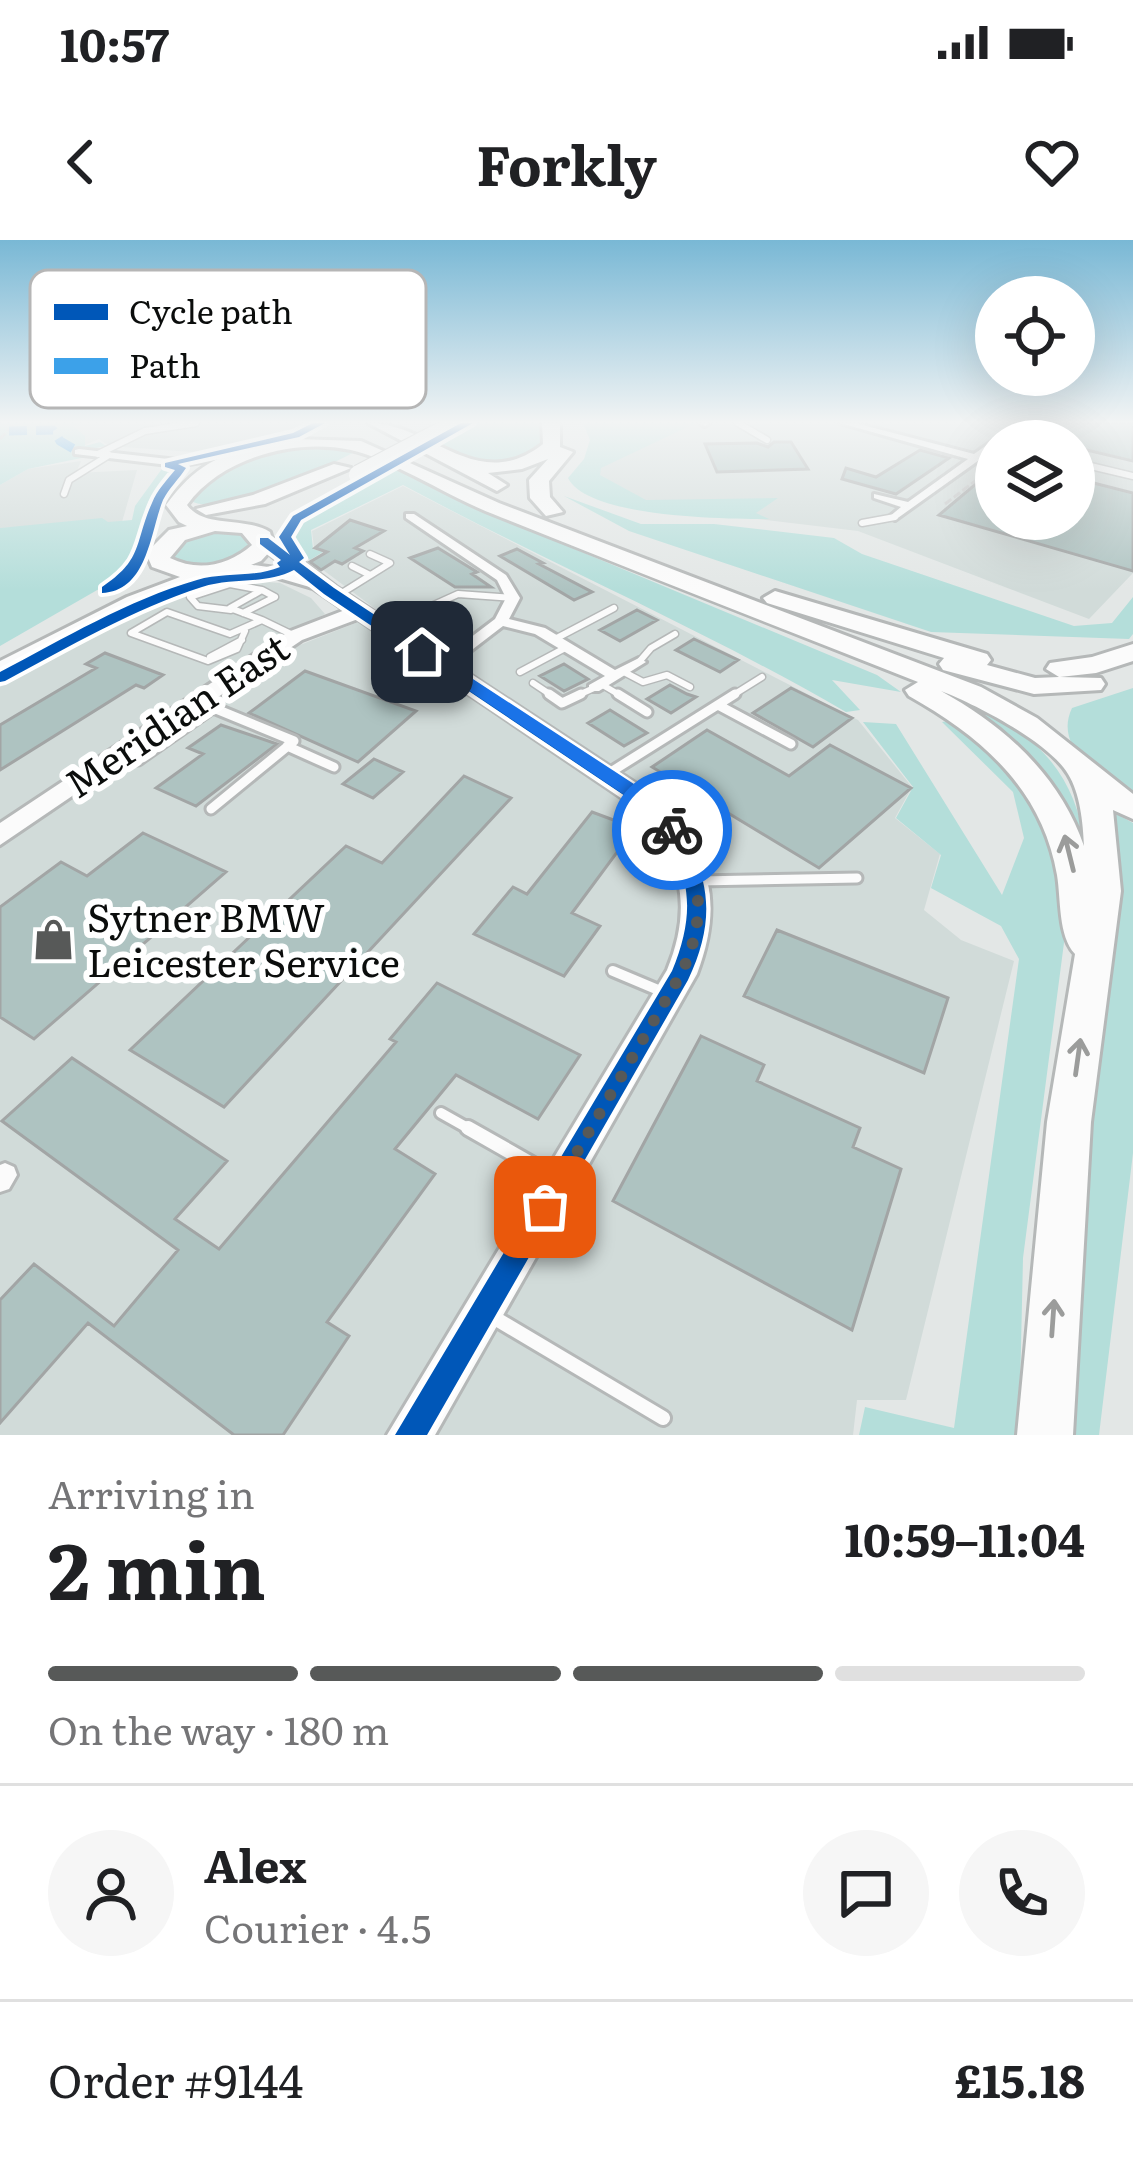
<!DOCTYPE html>
<html lang="en">
<head>
<meta charset="utf-8">
<style>
  :root { --surface:#fff; --page:#f6f6f6; --text:#202124; --muted:#757577; --line:#e0e0e0; --accent:#575958 }
  body { margin:0; font-family:Literata,serif; background:var(--page); color:var(--text); height:100vh; display:flex; flex-direction:column; font-size:45px; white-space:nowrap }
  * { box-sizing:border-box; margin:0 }
  p { font-size:39px; color:var(--muted) }
  .icon { flex:none; width:66px; height:66px; fill:none; stroke:currentColor; stroke-width:2; stroke-linecap:round; stroke-linejoin:round }
  .map { position:relative; height:1195px; overflow:hidden }
  .drawer { display:flex; flex-direction:column; background:var(--surface); flex:1 }
  .drawer>* { flex:none }
  .tools { position:absolute; left:975px; top:36px; display:grid; gap:24px }
  .tools a { display:grid; place-items:center; width:120px; height:120px; border-radius:50%; background:var(--surface); box-shadow:0 12px 48px #0002; font-size:60px }
  .pin { position:absolute; display:grid; place-items:center; width:102px; height:102px; color:#fff; margin:-51px; border-radius:24px; box-shadow:0 6px 18px #0006 }
  .courier { position:absolute; display:grid; place-items:center; width:120px; height:120px; margin:-60px; border:9px solid #1a73e8; border-radius:50%; background:#fff; color:#222; box-shadow:0 3px 15px #0007 }
  .overview em { font-style:normal; font-weight:700 }
  .overview div { display:flex; flex-direction:column-reverse }
  .overview { display:flex; align-items:center; justify-content:space-between; height:204px; padding:0 48px }
  h1 { font-size:78px; font-weight:700; line-height:90px }
  .bar { display:grid; grid-template-columns:repeat(4,1fr); gap:18px 12px; align-content:center; height:144px; padding:0 48px }
  .bar i { height:15px; border-radius:9px; background:var(--line) }
  .bar .selected { background:var(--accent) }
  .bar p { grid-column:span 4 }
  .line { display:flex; align-items:center; gap:30px; padding:0 48px; border-top:3px solid var(--line) }
  .line div { flex:1 }
  .round { display:grid; place-items:center; flex:none; width:126px; height:126px; border-radius:63px; background:var(--page) }
  .status { display:flex; justify-content:space-between; align-items:center; height:84px; padding:0 60px; background:var(--surface); direction:ltr }
  .status svg { height:33px; fill:currentColor }
  header { display:flex; justify-content:space-between; align-items:center; height:156px; padding:0 48px; background:var(--surface); font-size:54px; font-weight:700 }
  .map>svg:first-child { display:block }
</style>
</head>
<body>
<div class="status"><b>10:57</b><svg viewBox="0 0 49 12"><path d="M0 12V9h3v3zM5 12V6h3v6zM10 12V3h3v9zM15 12V0h3v12zM26 1h20v11H26zM47 4h2v5h-2z"/></svg></div>
<header><svg class="icon" aria-label="back" viewBox="0 0 24 24"><path d="M15 5l-7 7 7 7"/></svg>Forkly<svg class="icon" aria-label="heart" viewBox="0 0 24 24"><path d="M12 20l-8-8c-3-5 5-10 8-4 3-6 11-1 8 4z"/></svg></header>
<div class="map">
<svg width="1133" height="1195" viewBox="0 0 1133 1195">
  <rect width="100%" height="100%" fill="#e3e7e6"/>
  <!-- built -->
  <path fill="#d1dbd9" fill-rule="evenodd" d="M 81,183 L 312,183 L 306,189 L 192,212 L 109,206 L 99,199 L 85,205 L 66,186 Z
    M 684,183 L 1133,183 L 1133,333 L 1089,379 L 858,291 L 642,265 L 591,232 ZM 996,201 L 1074,201 L 1074,279 L 996,279 Z
    M 81,221 L 76,233 L 137,230 L 122,282 L 0,288 L 0,245 L 28,229 Z
    M 403,246 L 858,480 L 912,547 L 895,578 L 940,614 L 924,670 L 961,700 L 1014,721 L 906,1160 L 857,1160 L 853,1195 L 0,1195 L 0,447 L 123,378 L 228,339 L 280,343 L 311,358 L 325,374 L 216,435 L 232,442 L 300,405 L 381,373 L 311,321 L 323,312 L 314,308 L 312,291 Z"/>
  <!-- green -->
  <path fill="#b4deda" d="M 0,183 L 82,183 L 73,186 L 85,196 L 85,206 L 100,202 L 106,206 L 73,213 L 91,216 L 28,229 L 0,245 Z
    M 473,183 L 547,183 L 550,187 L 541,214 L 491,225 L 431,206 Z
    M 583,183 L 696,183 L 601,228 L 600,235 L 646,260 L 778,258 L 756,273 L 769,279 C 726,279 588,278 568,238 L 584,219 L 590,200 Z
    M 310,205 L 361,209 C 320,228 238,278 193,262 C 196,224 279,209 310,205 Z
    M 164,226 L 176,229 C 170,244 157,254 149,270 C 139,292 138,314 125,334 L 0,406 L 0,288 L 102,278 L 108,282 L 132,280 L 135,266 Z
    M 395,228 L 498,277 L 877,435 L 901,452 L 832,440 L 860,470 L 846,472 C 703,389 550,324 403,245 L 311,290 L 313,309 L 323,312 L 310,320 L 288,296 L 294,285 Z
    M 564,256 L 641,284 L 714,284 L 834,298 L 862,314 L 1074,386 L 1112,383 L 1133,357 L 1133,394 L 1129,399 L 931,392 L 629,291 Z
    M 224,288 L 249,294 L 254,306 C 225,328 201,331 167,320 L 178,298 Z
    M 905,434 C 994,469 1073,503 1085,607 L 1061,560 L 961,466 Z
    M 1133,448 L 1133,562 C 1105,539 1052,510 1072,468 Z
    M 955,480 L 1003,521 L 1038,570 L 1055,625 L 1065,695 L 1023,1018 L 1019,1195 L 859,1195 L 865,1167 L 954,1188 L 1019,719 L 1001,686 L 931,648 L 941,615 L 896,578 L 913,547 L 863,482 L 896,484 L 1002,655 L 1024,598 L 1013,552 L 942,482 Z
    M 1106,568 L 1133,583 L 1133,913 L 1099,1195 L 1069,1195 Z"/>
  <!-- building -->
  <path fill="#aec3c1" stroke="#a2a5a5" stroke-width="3" d="M 1053,183 L 1133,183 L 1133,221 L 1074,207 L 1074,201 L 1034,197 Z
    M 774,202 L 791,202 L 808,229 L 717,232 L 705,204 L 757,203 L 768,207 Z
    M 920,210 L 949,218 L 896,254 L 842,239 L 846,228 L 876,237 Z
    M 996,227 L 996,279 L 1074,279 L 1074,238 L 1133,253 L 1133,331 L 939,275 Z
    M 350,280 L 384,291 L 355,308 L 363,311 L 342,324 L 335,321 L 321,330 L 310,322 L 327,312 L 315,308 Z
    M 438,308 L 477,332 L 472,334 L 491,347 L 455,347 L 410,318 Z
    M 517,309 L 543,323 L 539,324 L 592,352 L 574,360 L 500,316 Z
    M 637,370 L 657,380 L 620,401 L 600,390 Z
    M 694,399 L 738,420 L 720,432 L 676,410 Z
    M 105,413 L 163,435 L 144,448 L 136,445 L 0,530 L 0,485 L 96,428 L 86,424 Z
    M 564,424 L 588,439 L 564,451 L 540,436 Z
    M 305,431 L 416,471 L 358,522 L 249,473 Z
    M 670,445 L 687,454 L 696,457 L 671,473 L 647,459 Z
    M 791,448 L 852,478 L 813,507 L 753,473 Z
    M 610,470 L 647,493 L 624,506 L 588,483 Z
    M 221,485 L 277,504 L 196,566 L 156,548 L 203,514 L 188,508 Z
    M 707,490 L 789,536 L 830,505 L 911,548 L 819,628 L 652,527 Z
    M 374,519 L 403,532 L 373,558 L 343,544 Z
    M 464,536 L 511,558 L 224,867 L 130,810 L 346,606 L 382,623 Z
    M 592,572 L 635,588 L 572,673 L 600,686 L 564,736 L 474,694 L 513,647 L 527,654 Z
    M 143,593 L 226,632 L 34,799 L 0,777 L 0,667 L 61,622 L 87,636 Z
    M 777,690 L 948,758 L 924,833 L 744,756 Z
    M 437,743 L 580,815 L 538,879 L 456,835 L 395,909 L 435,934 L 327,1082 L 349,1096 L 283,1195 L 234,1195 L 88,1083 L 0,1183 L 0,1060 L 34,1024 L 114,1086 L 178,1010 L 2,881 L 72,818 L 227,921 L 175,979 L 219,1009 L 396,802 L 390,799 Z
    M 701,796 L 764,825 L 757,841 L 860,888 L 853,907 L 901,929 L 852,1090 L 613,961 Z"/>
  <g fill="none" stroke-linecap="round" stroke-linejoin="round">
    <defs>
      <path id="lane-far3" d="M 738,183 L 767,200
        M 98,214 L 145,191 L 196,183
        M 1074,222 L 1133,236
        M 64,254 L 69,240 L 109,215
        M 862,283 L 895,277
        M 352,326 L 370,335
        M 337,356 L 390,323 L 370,314
        M 231,370 L 198,366 L 190,357 L 230,344 L 262,350
        M 243,373 L 275,357
        M 262,380 L 230,368 L 262,350 L 275,357
        M 385,387 L 458,354 L 513,358
        M 245,391 L 237,409 L 208,421 L 131,393 L 167,372 L 230,394 L 262,380 L 295,396
        M 555,399 L 614,368
        M 210,417 L 242,400
        M 639,422 L 651,408 L 675,394
        M 520,432 L 567,407
        M 624,432 L 643,442 L 667,435 L 690,447
        M 533,443 L 554,457
        M 601,444 L 623,457
        M 574,457 L 594,448
        M 730,457 L 762,437"/>
      <path id="lane-far2" d="M 549,454 L 562,463 L 581,454
        M 618,454 L 647,472
        M 199,462 L 294,501 L 211,569
        M 718,465 L 791,504
        M 287,506 L 334,527
        M 138,520 L 212,468
        M 606,535 L 735,454
        M 698,641 L 857,638"/>
      <path id="lane-far1" d="M 613,731 L 663,752
        M 441,873 L 473,891"/>
      <path id="lane" d="M 468,888 L 556,938
        M 493,1077 L 663,1178"/>
      <path id="street" d="M 699,183 L 710,183 L 705,186 Z
        M 840,183 L 855,183 L 974,214 L 1018,183 L 1029,183 L 1004,201 L 996,201 L 996,208 L 895,280 L 889,277 L 901,267 L 874,258 L 874,254 L 908,262 L 968,219 Z
        M 79,209 L 177,220 L 214,216 L 219,219 L 177,226 L 75,214 L 75,210 Z
        M 406,274 L 414,274 L 506,335 L 520,358 L 509,379 L 545,388 L 615,430 L 639,418 L 646,422 L 599,451 L 589,451 L 589,445 L 605,436 L 535,394 L 503,386 L 447,429 L 437,429 L 437,423 L 495,379 L 506,358 L 497,340 L 406,278 Z
        M 5,923 L 14,927 L 17,935 L 9,949 L 0,952 L 0,925 Z"/>
      <path id="secondary" d="M 258,297 L 270,297 L 336,347 L 655,556 C 709,612 725,660 697,734 L 435,1195 L 387,1195 L 667,730 C 693,667 682,617 637,568 L 358,379 L 302,400 L 0,605 L 0,583 L 288,392 L 345,370 L 313,348 L 272,336 L 224,332 L 222,328 L 231,322 L 290,330 L 258,305 Z"/>
      <path id="highway" d="M 368,183 C 430,182 477,256 543,204 L 542,183 L 560,183 L 560,207 L 573,212 L 549,241 L 550,257 L 563,272 L 546,276 L 530,258 L 529,240 L 548,219 L 522,229 L 488,233 L 507,245 L 497,251 Z
        M 295,199 L 361,201 L 499,263 L 981,447 L 1037,478 L 1133,554 L 1133,579 L 1113,570 L 1121,651 L 1091,882 L 1073,1195 L 1017,1195 L 1047,882 L 1075,714 C 1058,696 1061,659 1057,635 C 1042,549 982,497 909,456 L 905,450 L 918,442 C 776,386 634,331 493,274 C 453,259 389,218 351,210 C 294,198 221,218 187,265 C 205,289 244,276 270,292 L 274,307 L 261,321 L 145,367 L 0,439 L 0,421 L 127,357 L 180,337 L 152,327 L 146,313 L 169,290 L 187,286 L 179,282 L 166,265 C 204,213 235,211 295,199 ZM 215,291 L 242,293 L 252,305 C 228,326 198,332 170,318 L 185,300 ZM 941,451 C 975,464 1049,502 1068,534 C 1080,553 1083,582 1084,606 C 1060,536 1005,486 941,451 Z
        M 334,224 L 351,228 L 265,264 L 206,275 L 196,269 L 253,255 Z
        M 775,351 L 987,414 L 991,420 L 987,425 L 1035,438 L 1059,437 L 1046,429 L 1050,423 L 1092,417 L 1133,404 L 1133,421 L 1096,433 L 1060,437 L 1101,438 L 1105,444 L 1101,450 L 1034,454 L 943,430 L 939,424 L 944,418 L 767,363 L 763,358 Z"/>
    </defs>
    <!-- lane-far3 casing -->
    <use href="#lane-far3" stroke="#b5b8b8" stroke-width="9"/>
    <!-- lane-far2 casing -->
    <use href="#lane-far2" stroke="#b5b8b8" stroke-width="15"/>
    <!-- lane-far1 casing -->
    <use href="#lane-far1" stroke="#b5b8b8" stroke-width="16"/>
    <!-- lane casing -->
    <use href="#lane" stroke="#b5b8b8" stroke-width="20"/>
    <!-- street casing -->
    <use href="#street" stroke="#b5b8b8" stroke-width="6"/>
    <!-- secondary casing -->
    <use href="#secondary" stroke="#b5b8b8" stroke-width="6"/>
    <!-- highway casing -->
    <use href="#highway" stroke="#b5b8b8" stroke-width="6"/>
    <!-- path -->
    <path stroke="#c5c6c6" stroke-width="3" stroke-dasharray="8 3" stroke-linecap="butt" d="M 0,199 L 15,183
      M 945,264 L 996,225"/>
    <!-- lane-far3 -->
    <use href="#lane-far3" stroke="#fbfbfb" stroke-width="6"/>
    <!-- lane-far2 -->
    <use href="#lane-far2" stroke="#fbfbfb" stroke-width="9"/>
    <!-- lane-far1 -->
    <use href="#lane-far1" stroke="#fbfbfb" stroke-width="10"/>
    <!-- lane -->
    <use href="#lane" stroke="#fbfbfb" stroke-width="14"/>
    <!-- street -->
    <use href="#street" fill="#fbfbfb" fill-rule="evenodd"/>
    <!-- secondary -->
    <use href="#secondary" fill="#fbfbfb" fill-rule="evenodd"/>
    <!-- highway -->
    <use href="#highway" fill="#fbfbfb" fill-rule="evenodd"/>
    <defs>
      <path id="highway-bridge" d="M 359,235 L 453,186"/>
    </defs>
    <!-- highway-bridge casing -->
    <use href="#highway-bridge" stroke="#b5b8b8" stroke-width="22" stroke-linecap="butt"/>
    <!-- highway-bridge -->
    <use href="#highway-bridge" stroke="#fbfbfb" stroke-width="20"/>
    <!-- quiet -->
    <path stroke="#3ca1e9" stroke-width="9" stroke-dasharray="18 9" stroke-linecap="butt" d="M 9,191 L 53,190 L 60,201 L 79,212"/>
    <defs>
      <path id="cycleway" d="M 313,183 L 325,183 L 299,197 L 178,224 L 186,228 C 179,239 169,248 163,260 C 150,292 148,351 102,353 L 102,347 C 144,319 134,303 152,263 C 157,250 167,240 175,230 L 165,227 L 165,223 L 293,193 Z
        M 461,183 L 473,183 L 301,280 L 291,297 L 304,318 L 299,322 L 334,348 L 652,558 C 706,614 723,667 688,740 L 427,1195 L 395,1195 L 672,731 C 700,664 689,619 640,566 L 324,354 L 294,330 C 265,345 232,337 202,347 C 133,369 69,407 5,441 L 0,442 L 0,432 C 63,399 128,360 197,340 C 224,332 254,338 280,327 L 277,323 L 281,320 L 260,304 L 260,298 L 268,298 L 290,315 L 279,297 L 293,276 Z"/>
    </defs>
    <!-- cycleway casing -->
    <use href="#cycleway" stroke="#fff" stroke-width="8"/>
    <!-- cycleway -->
    <use href="#cycleway" fill="#0057b8" fill-rule="evenodd"/>
  </g>
  <!-- one-way arrows -->
  <defs><path id="oneway-shaft" d="M-6 0H5M1.5-3L5.5 0L1.5 3" fill="none" stroke-width="1.6" stroke-linecap="round" stroke-linejoin="round" transform="scale(3)"/></defs>
  <g stroke="#9b9c9b">
    <use href="#oneway-shaft" transform="translate(1069 613) rotate(-104)"/>
    <use href="#oneway-shaft" transform="translate(1078 817) rotate(-82)"/>
    <use href="#oneway-shaft" transform="translate(1053 1078) rotate(-86)"/>
  </g>
  <!-- sky -->
  <linearGradient id="sky" x2="0" y2="1"><stop stop-color="#79b8d5"/><stop offset="0.52" stop-color="#f2f4f4"/><stop offset="1" stop-color="#f2f4f4" stop-opacity="0"/></linearGradient>
  <rect width="1133" height="350" fill="url(#sky)"/>
  <!-- route -->
  <path fill="#1a73e8" d="M 416,409 L 427,409 L 637,546 L 679,585 L 679,595 L 665,595 L 623,554 L 416,415 Z"/>
  <g fill="none" stroke-linecap="round" stroke-linejoin="round">
    <!-- done -->
    <path stroke="#575958" stroke-width="12" stroke-dasharray="0 21.6" d="M 545,967 L 681,734 C 705,683 705,638 672,590"/>
  </g>
  <!-- icons -->
  <defs>
    <symbol id="shop-bare" viewBox="-9 -9 18 18"><path d="M-5-2.5h2.3a2.7 3.5 0 0 1 5.4 0H5L5.5 6h-11ZM-1.5-2.5h3a1.5 2.3 0 0 0-3 0Z" fill="#575958" stroke="#fff" stroke-width="2.5" paint-order="stroke"/></symbol>
  </defs>
  <g fill-rule="evenodd">
    <use href="#shop-bare" x="24" y="670" width="59" height="59"/>
  </g>
  <g text-anchor="middle" stroke-width="12" stroke-linejoin="round" paint-order="stroke">
    <!-- street labels -->
    <g font-size="39" fill="#0b0d0c" stroke="#fff">
      <text transform="translate(177 476) rotate(-34)" y="14">Meridian East</text>
    </g>
    <!-- poi labels -->
    <g font-size="39" fill="#0b0d0c" stroke="#fff" text-anchor="start">
      <text x="87" y="692">Sytner BMW<tspan x="87" dy="45">Leicester Service</tspan></text>
    </g>
  </g>
  <!-- legend -->
  <rect x="30" y="30" width="396" height="138" rx="18" fill="#fff" stroke="#b6b6b6" stroke-width="3"/>
  <rect x="54" y="64" width="54" height="16" fill="#0057b8"/>
  <rect x="54" y="118" width="54" height="16" fill="#3ca1e9"/>
  <g font-size="33" fill="#0b0d0c">
    <text x="129" y="84">Cycle path</text>
    <text x="129" y="138">Path</text>
  </g>
</svg>
<div class="tools">
<a><svg class="icon" aria-label="locate" viewBox="0 0 24 24"><circle cx="12" cy="12" r="6"/><path d="M12 2v4M12 18v4M2 12h4M18 12h4"/></svg></a>
<a><svg class="icon" aria-label="layers" viewBox="0 0 24 24"><path d="M12 4l9 5-9 5-9-5zM3 14l9 5 9-5"/></svg></a>
</div>
<div class="pin" style="left:545px;top:967px;background:#ea580c"><svg class="icon" aria-label="bag" viewBox="0 0 24 24"><path d="M5 8h14l-1 12H6zM9 8a3 3 0 0 1 6 0"/></svg></div>
<div class="pin" style="left:422px;top:412px;background:#1f2937"><svg class="icon" aria-label="home" viewBox="0 0 24 24"><path d="M3 11l9-7 9 7M6 9v11h12V9"/></svg></div>
<div class="courier" style="left:672px;top:590px"><svg class="icon" aria-label="bike" viewBox="0 0 24 24"><circle cx="6" cy="16" r="4"/><circle cx="18" cy="16" r="4"/><path d="M6 16l4-8h5l3 8M10 8l3 8H6M13 5h3"/></svg></div>
</div>
<section class="drawer">
<div class="overview"><div><h1>2 min</h1><p>Arriving in</p></div><em>10:59–11:04</em></div>
<div class="bar"><i class="selected"></i><i class="selected"></i><i class="selected"></i><i></i><p>On the way · 180 m</p></div>
<div class="line" style="height:216px"><a class="round"><svg class="icon" aria-label="person" viewBox="0 0 24 24"><circle cx="12" cy="8" r="4"/><path d="M4 21q1-7 8-7t8 7"/></svg></a><div><b>Alex</b><p>Courier · 4.5</p></div><a class="round"><svg class="icon" aria-label="chat" viewBox="0 0 24 24"><path d="M4 5h16v11H9l-5 4z"/></svg></a><a class="round"><svg class="icon" aria-label="phone" viewBox="0 0 24 24"><path d="M5 4h4l2 5-3 2q2 4 5 5l2-3 5 2v4C11 20 4 13 5 4z"/></svg></a></div>
<div class="line" style="height:156px"><div>Order #9144</div><b>£15.18</b></div>
</section>
</body>
</html>
